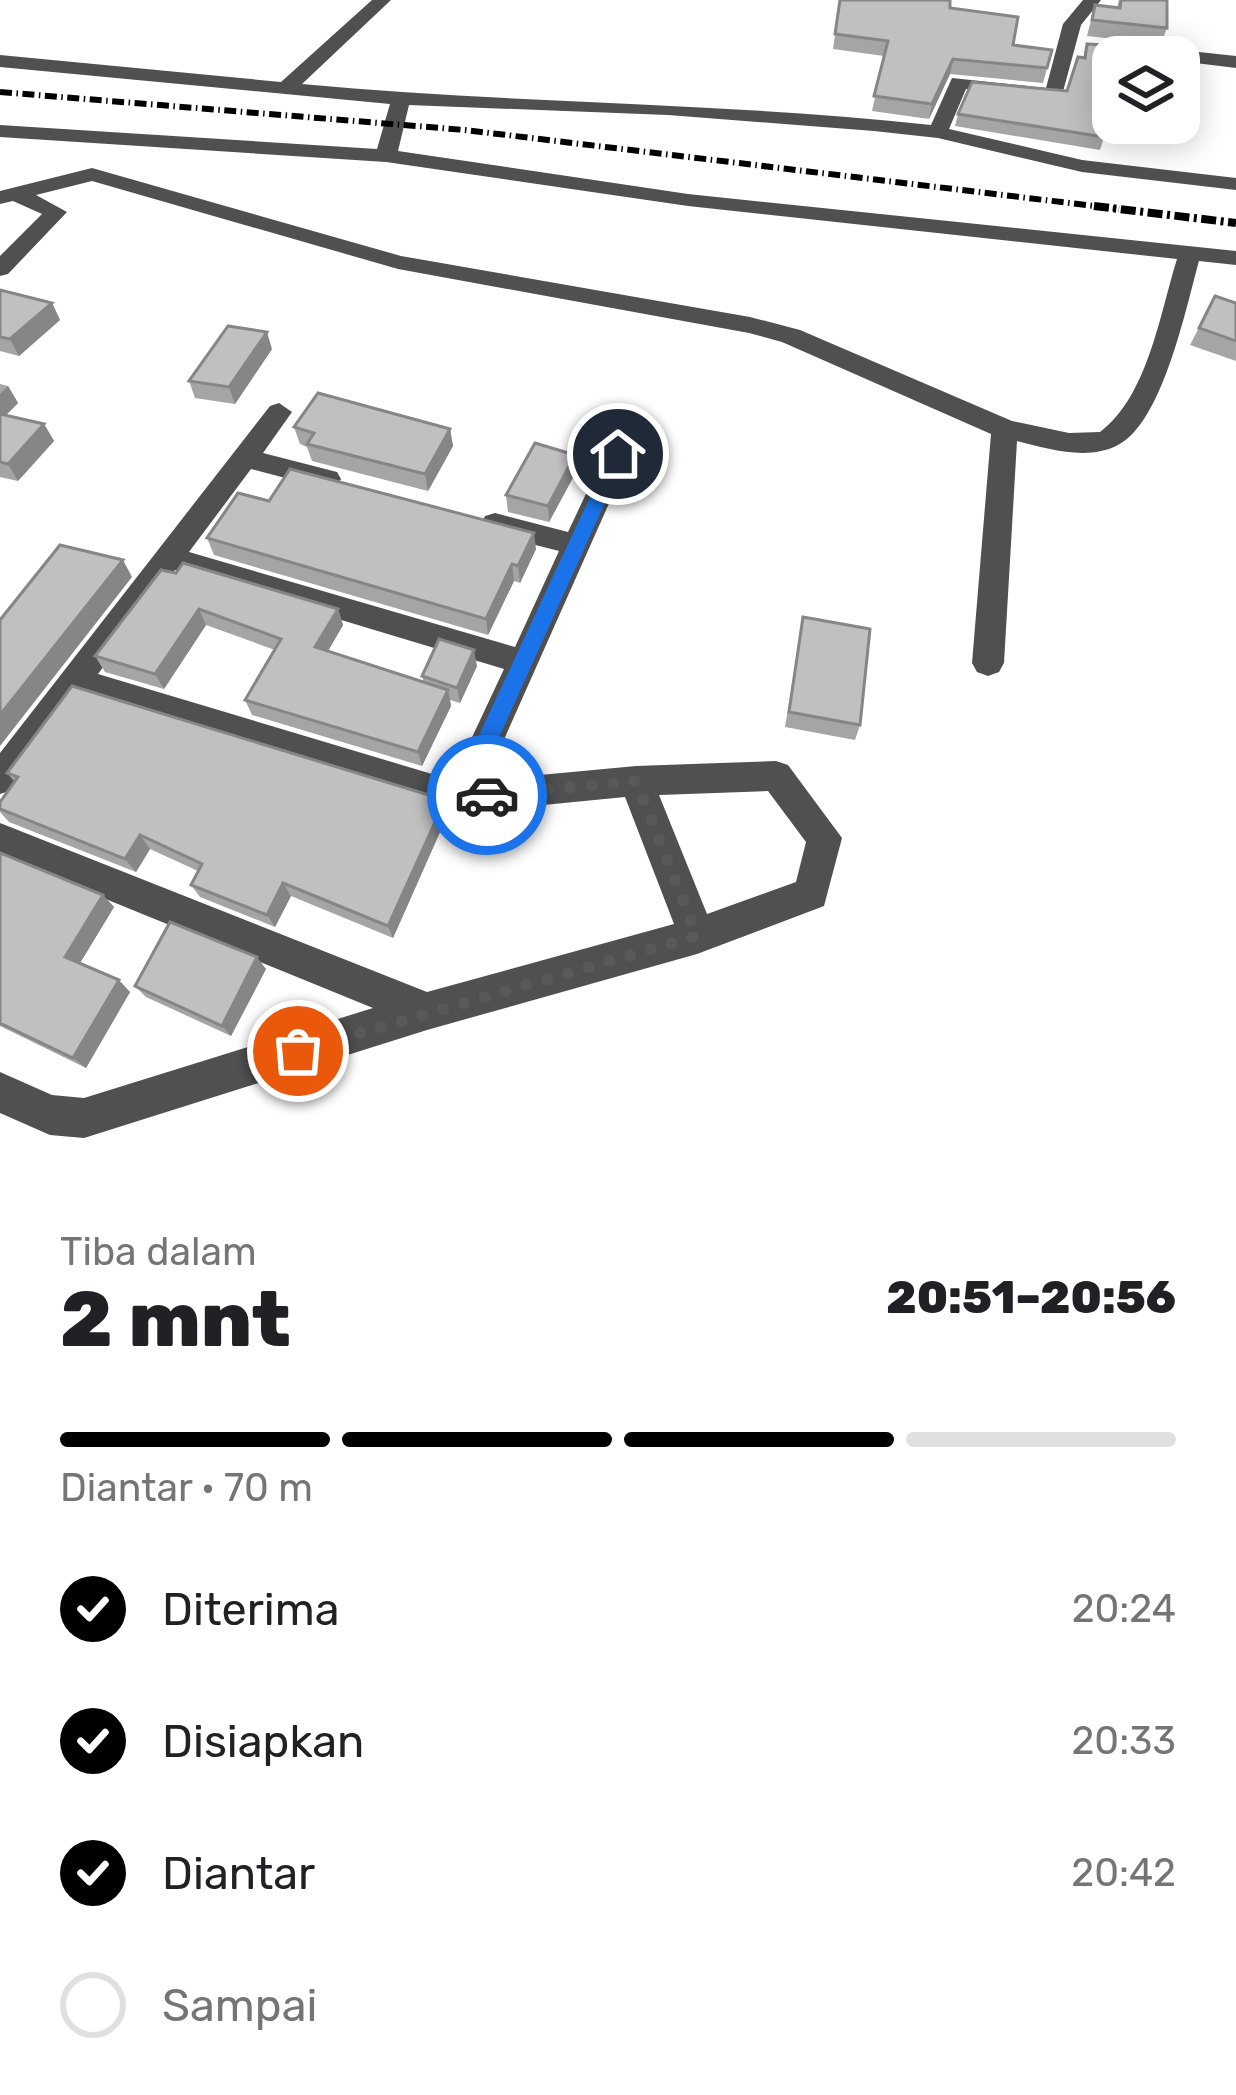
<!DOCTYPE html>
<html lang="id">
<head>
<meta charset="utf-8">
<style>
  :root { --surface:#fff; --page:#f6f6f6; --text:#202124; --muted:#757577; --line:#e0e0e0; --accent:#000 }
  body { margin:0; font-family:Rubik,sans-serif; background:var(--page); color:var(--text); height:100vh; display:flex; flex-direction:column; font-size:45px; white-space:nowrap }
  * { box-sizing:border-box; margin:0 }
  p { font-size:39px; color:var(--muted) }
  .icon { flex:none; width:66px; height:66px; fill:none; stroke:currentColor; stroke-width:2; stroke-linecap:round; stroke-linejoin:round }
  .map { position:relative; height:1195px; overflow:hidden }
  .sheet { display:flex; flex-direction:column; background:var(--surface); flex:1 }
  .sheet>* { flex:none }
  .controls { position:absolute; left:1092px; top:36px; display:grid; gap:24px }
  .controls a { display:grid; place-items:center; width:108px; height:108px; border-radius:24px; background:var(--surface); box-shadow:0 6px 30px #0003; font-size:60px }
  .pin { position:absolute; display:grid; place-items:center; width:102px; height:102px; color:#fff; margin:-51px; border:6px solid #fff; border-radius:50%; box-shadow:0 3px 12px #0007 }
  .courier { position:absolute; display:grid; place-items:center; width:120px; height:120px; margin:-60px; border:9px solid #1a73e8; border-radius:50%; background:#fff; color:#222; box-shadow:0 3px 15px #0007 }
  .headline em { font-style:normal; font-weight:800 }
  .headline div { display:flex; flex-direction:column-reverse }
  .headline { display:flex; align-items:center; justify-content:space-between; height:204px; padding:0 60px }
  h1 { font-size:78px; font-weight:800; line-height:90px }
  .bar { display:grid; grid-template-columns:repeat(4,1fr); gap:18px 12px; align-content:center; height:144px; padding:0 60px }
  .bar i { height:15px; border-radius:9px; background:var(--line) }
  .bar .active { background:var(--accent) }
  .bar p { grid-column:span 4 }
  ol { padding:0 60px; list-style:none }
  li { display:flex; align-items:center; gap:36px; height:132px }
  li p { margin-inline-start:auto }
  li .icon { padding:12px; border-radius:50%; background:var(--accent); color:#fff; stroke-width:4 }
  li:last-child { color:var(--muted) }
  li i { width:66px; height:66px; border:6px solid var(--line); border-radius:50% }
  .map>svg:first-child { display:block }
</style>
</head>
<body>
<div class="map">
<svg width="1236" height="1195" viewBox="0 0 1236 1195">
  <rect width="100%" height="100%" fill="#fff"/>
  <g fill="none" stroke-linecap="round" stroke-linejoin="round">
    <!-- minor -->
    <path fill="#505050" fill-rule="evenodd" d="M 372,0 L 391,0 L 302,84 C 511,104 722,102 931,125 L 952,78 L 1046,88 L 1063,24 L 1083,0 L 1101,0 L 1081,25 L 1061,99 L 966,89 L 949,129 L 1082,160 L 1236,178 L 1236,190 L 1082,172 L 938,138 L 874,131 L 668,115 L 409,105 L 398,151 L 688,194 L 1236,251 L 1236,265 L 1199,261 C 1186,307 1163,422 1118,445 C 1088,461 1048,449 1017,441 L 1004,663 L 999,672 L 988,676 L 977,672 L 972,663 L 991,434 L 782,342 L 749,333 L 398,269 L 92,181 L 36,195 L 67,212 L 8,274 L 0,276 L 0,256 L 42,214 L 13,201 L 0,204 L 0,191 L 92,168 L 401,256 L 750,317 L 800,330 L 1012,421 L 1069,433 L 1100,432 C 1148,396 1160,313 1177,259 L 688,206 L 386,162 L 0,137 L 0,125 L 377,149 L 390,104 L 0,67 L 0,55 L 281,82 Z
      M 1124,44 L 1236,56 L 1236,68 L 1179,61 L 1179,57 L 1117,54 L 1117,46 Z
      M 279,403 L 292,412 L 263,453 L 337,472 L 341,479 L 337,486 L 327,489 L 251,469 L 189,552 L 515,647 L 559,551 L 485,532 L 481,524 L 485,516 L 495,513 L 568,532 L 608,447 L 628,447 L 631,454 L 486,780 L 636,766 L 776,761 L 788,765 L 842,838 L 824,906 L 697,954 L 427,1030 L 84,1138 L 50,1135 L 0,1113 L 0,1072 L 52,1095 L 84,1098 L 373,1008 L 0,856 L 0,823 L 427,992 L 674,924 L 625,797 L 461,813 L 81,696 L 12,790 L 0,794 L 0,753 L 270,406 ZM 175,570 L 504,669 L 452,780 L 98,674 ZM 768,791 L 806,842 L 796,882 L 707,914 L 659,795 Z"/>
    <!-- rail-far1 -->
    <path stroke="#000" stroke-width="6" stroke-dasharray="12 4.5 1.5 4.5" stroke-linecap="butt" d="M 0,92 L 465,130 L 1119,209"/>
    <!-- rail -->
    <path stroke="#000" stroke-width="8" stroke-dasharray="15 4.5 3 4.5" stroke-linecap="butt" d="M 1094,206 L 1236,223"/>
  </g>
  <!-- wall -->
  <path fill="#a5a5a5" d="M 840,0 L 950,8 L 1013,45 L 1052,50 L 1043,83 L 950,74 L 929,119 L 872,111 L 884,56 L 833,49 Z
    M 1119,0 L 1167,0 L 1167,28 L 1161,44 L 1087,36 L 1095,5 L 1117,8 Z
    M 1087,44 L 1113,57 L 1113,103 L 1106,102 L 1104,137 L 1100,150 L 955,126 L 958,114 L 1067,91 L 1083,58 Z
    M 0,290 L 52,303 L 60,320 L 19,356 L 0,351 Z
    M 1215,296 L 1236,303 L 1236,361 L 1190,345 Z
    M 272,349 L 235,404 L 195,398 L 189,381 Z
    M 0,384 L 8,386 L 18,403 L 6,415 L 44,424 L 54,441 L 18,481 L 0,477 Z
    M 294,427 L 450,429 L 453,446 L 428,491 L 312,461 L 307,447 L 300,444 Z
    M 575,455 L 576,472 L 549,522 L 508,512 L 506,495 Z
    M 269,501 L 536,549 L 520,583 L 514,581 L 488,635 L 214,555 L 207,538 Z
    M 161,570 L 338,609 L 343,625 L 328,651 L 424,683 L 422,676 L 477,666 L 460,703 L 450,700 L 451,706 L 422,766 L 252,715 L 245,700 L 275,650 L 206,625 L 164,689 L 105,672 L 95,656 Z
    M 803,617 L 860,725 L 855,740 L 785,727 Z
    M 7,773 L 448,814 L 393,938 L 291,896 L 275,927 L 200,897 L 191,885 L 198,871 L 150,849 L 136,872 L 9,822 L 0,812 L 0,802 L 15,782 Z
    M 0,853 L 103,895 L 114,907 L 80,963 L 130,992 L 86,1068 L 0,1026 Z
    M 266,969 L 231,1036 L 146,997 L 135,986 Z"/>
  <!-- shaded-wall -->
  <path fill="#868686" d="M 953,59 L 950,74 L 929,119 L 932,104 Z
    M 52,303 L 60,320 L 19,356 L 10,339 Z
    M 267,332 L 272,349 L 235,404 L 229,387 Z
    M 8,386 L 18,403 L 0,421 L 0,394 Z
    M 44,424 L 54,441 L 18,481 L 8,464 Z
    M 450,429 L 453,446 L 428,491 L 425,474 Z
    M 575,455 L 576,472 L 549,522 L 548,506 Z
    M 534,533 L 536,549 L 520,583 L 518,566 Z
    M 123,560 L 132,577 L 0,746 L 0,715 Z
    M 512,564 L 514,581 L 488,635 L 486,619 Z
    M 199,609 L 206,625 L 164,689 L 155,674 Z
    M 338,609 L 343,625 L 321,663 L 315,647 Z
    M 474,650 L 477,666 L 460,703 L 457,688 Z
    M 448,690 L 451,706 L 422,766 L 418,752 Z
    M 445,800 L 448,814 L 393,938 L 388,926 Z
    M 140,835 L 150,849 L 136,872 L 125,859 Z
    M 283,883 L 291,896 L 275,927 L 267,915 Z
    M 103,895 L 114,907 L 77,968 L 65,957 Z
    M 257,957 L 266,969 L 231,1036 L 222,1026 Z
    M 119,980 L 130,992 L 86,1068 L 73,1058 Z"/>
  <!-- building -->
  <path fill="#c0c0c0" stroke="#868686" stroke-width="3" d="M 840,0 L 950,0 L 950,8 L 1018,17 L 1013,45 L 1052,50 L 1047,68 L 953,59 L 932,104 L 874,96 L 888,41 L 835,34 Z
    M 1121,0 L 1167,0 L 1167,28 L 1092,20 L 1095,5 L 1120,8 Z
    M 1087,44 L 1165,48 L 1164,57 L 1113,57 L 1113,90 L 1107,89 L 1104,137 L 958,114 L 972,82 L 1067,91 L 1078,57 L 1085,58 Z
    M 0,290 L 52,303 L 10,339 L 0,337 Z
    M 1215,296 L 1236,303 L 1236,341 L 1199,328 Z
    M 228,326 L 267,332 L 229,387 L 189,381 Z
    M 318,393 L 450,429 L 425,474 L 307,444 L 314,433 L 294,427 Z
    M 0,414 L 44,424 L 8,464 L 0,462 Z
    M 535,443 L 575,455 L 548,506 L 506,495 Z
    M 290,469 L 534,533 L 518,566 L 512,564 L 486,619 L 207,538 L 238,493 L 269,501 Z
    M 60,545 L 123,560 L 0,715 L 0,620 Z
    M 183,563 L 338,609 L 315,647 L 448,690 L 418,752 L 245,700 L 281,639 L 199,609 L 155,674 L 95,656 L 161,570 L 176,573 Z
    M 803,617 L 870,629 L 860,725 L 789,712 Z
    M 439,639 L 474,650 L 457,688 L 422,676 Z
    M 72,686 L 445,800 L 388,926 L 283,883 L 267,915 L 191,885 L 202,864 L 140,835 L 125,859 L 0,809 L 0,802 L 18,777 L 7,773 Z
    M 0,853 L 103,895 L 65,957 L 119,980 L 73,1058 L 0,1023 Z
    M 170,922 L 257,957 L 222,1026 L 135,986 Z"/>
  <!-- route -->
  <path fill="#1a73e8" d="M 618,448 L 627,454 L 477,786 L 495,788 L 495,802 L 453,805 L 453,791 L 610,454 Z"/>
  <g fill="none" stroke-linecap="round" stroke-linejoin="round">
    <!-- done -->
    <path stroke="#595959" stroke-width="12" stroke-dasharray="0 21.6" d="M 298,1051 L 697,936 L 636,781 L 487,795"/>
  </g>
</svg>
<div class="controls">
<a><svg class="icon" aria-label="layers" viewBox="0 0 24 24"><path d="M12 4l9 5-9 5-9-5zM3 14l9 5 9-5"/></svg></a>
</div>
<div class="pin" style="left:298px;top:1051px;background:#ea580c"><svg class="icon" aria-label="bag" viewBox="0 0 24 24"><path d="M5 8h14l-1 12H6zM9 8a3 3 0 0 1 6 0"/></svg></div>
<div class="pin" style="left:618px;top:454px;background:#1f2937"><svg class="icon" aria-label="home" viewBox="0 0 24 24"><path d="M3 11l9-7 9 7M6 9v11h12V9"/></svg></div>
<div class="courier" style="left:487px;top:795px"><svg class="icon" aria-label="car" viewBox="0 0 24 24"><path d="M5 17H2v-5l4-1 3-4h7l3 4 3 1v5h-3M9 17h6M6 11h13"/><circle cx="7" cy="17" r="2"/><circle cx="17" cy="17" r="2"/></svg></div>
</div>
<section class="sheet">
<div class="headline"><div><h1>2 mnt</h1><p>Tiba dalam</p></div><em>20:51–20:56</em></div>
<div class="bar"><i class="active"></i><i class="active"></i><i class="active"></i><i></i><p>Diantar · 70 m</p></div>
<ol>
<li><svg class="icon" aria-label="check" viewBox="0 0 24 24"><path d="M5 12l5 5 9-10"/></svg>Diterima<p>20:24</p></li>
<li><svg class="icon" aria-label="check" viewBox="0 0 24 24"><path d="M5 12l5 5 9-10"/></svg>Disiapkan<p>20:33</p></li>
<li><svg class="icon" aria-label="check" viewBox="0 0 24 24"><path d="M5 12l5 5 9-10"/></svg>Diantar<p>20:42</p></li>
<li><i></i>Sampai</li>
</ol>
</section>
</body>
</html>
